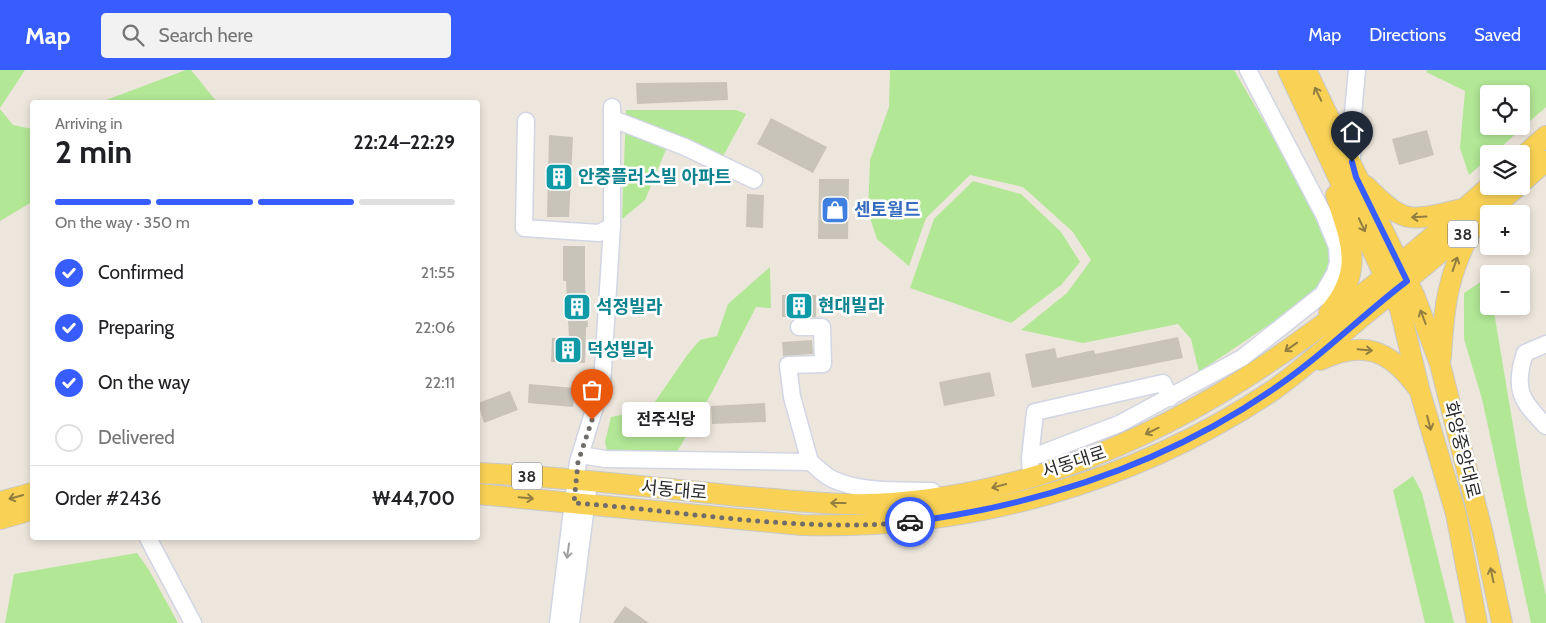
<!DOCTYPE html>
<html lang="en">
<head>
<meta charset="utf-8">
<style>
  :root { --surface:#fff; --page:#f2f2f2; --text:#202124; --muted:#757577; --line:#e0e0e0; --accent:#375dff }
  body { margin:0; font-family:Cabin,"Noto Sans KR",sans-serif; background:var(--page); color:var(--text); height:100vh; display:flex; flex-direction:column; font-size:19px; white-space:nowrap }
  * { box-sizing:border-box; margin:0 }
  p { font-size:16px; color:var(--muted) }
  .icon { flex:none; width:28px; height:28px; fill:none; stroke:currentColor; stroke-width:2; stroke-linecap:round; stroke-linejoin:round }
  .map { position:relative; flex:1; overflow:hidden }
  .side { position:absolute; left:30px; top:30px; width:450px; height:440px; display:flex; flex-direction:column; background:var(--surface); border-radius:5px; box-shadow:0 2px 8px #0003 }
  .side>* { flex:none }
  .controls { position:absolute; left:1480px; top:15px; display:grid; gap:10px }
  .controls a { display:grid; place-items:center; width:50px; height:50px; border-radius:5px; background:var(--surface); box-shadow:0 2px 8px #0003; font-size:25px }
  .pin { position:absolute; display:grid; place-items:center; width:42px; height:42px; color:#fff; margin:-51px -21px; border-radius:50% 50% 50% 0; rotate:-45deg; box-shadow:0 0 5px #0007 }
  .pin .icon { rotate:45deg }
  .courier { position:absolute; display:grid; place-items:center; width:50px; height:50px; margin:-25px; border:4px solid #375dff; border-radius:50%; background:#fff; color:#222; box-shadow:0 1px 6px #0007 }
  .bubble { position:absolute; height:35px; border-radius:5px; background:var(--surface); box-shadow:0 2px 8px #0003; font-size:16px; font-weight:700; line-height:35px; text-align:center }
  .head em { font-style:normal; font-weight:700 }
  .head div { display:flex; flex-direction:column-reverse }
  .head { display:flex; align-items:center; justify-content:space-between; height:85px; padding:0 25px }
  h1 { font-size:32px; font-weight:700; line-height:38px }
  .bar { display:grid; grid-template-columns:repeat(4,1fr); gap:8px 5px; align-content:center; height:60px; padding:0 25px }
  .bar i { height:6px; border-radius:4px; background:var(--line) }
  .bar .on { background:var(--accent) }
  .bar p { grid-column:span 4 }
  .line { display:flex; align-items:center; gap:12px; padding:0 25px; border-top:1px solid var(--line) }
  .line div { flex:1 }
  ol { padding:0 25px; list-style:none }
  li { display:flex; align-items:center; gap:15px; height:55px }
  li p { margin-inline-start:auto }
  li .icon { padding:5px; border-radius:50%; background:var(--accent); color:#fff; stroke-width:4 }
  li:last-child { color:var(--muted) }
  li i { width:28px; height:28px; border:2px solid var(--line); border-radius:50% }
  header { display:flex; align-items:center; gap:30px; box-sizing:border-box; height:70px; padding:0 25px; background:var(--accent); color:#fff }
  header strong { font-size:24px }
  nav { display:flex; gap:28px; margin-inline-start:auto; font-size:18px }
  .search { width:350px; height:45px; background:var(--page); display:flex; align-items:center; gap:12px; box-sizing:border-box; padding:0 18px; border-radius:5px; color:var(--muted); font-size:19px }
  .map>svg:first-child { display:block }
</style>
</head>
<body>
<header>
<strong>Map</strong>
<div class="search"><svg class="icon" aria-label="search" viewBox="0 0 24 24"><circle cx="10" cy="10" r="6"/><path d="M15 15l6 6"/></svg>Search here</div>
<nav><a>Map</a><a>Directions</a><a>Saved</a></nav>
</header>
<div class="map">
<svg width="1546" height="553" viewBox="0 0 1546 553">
  <rect width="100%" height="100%" fill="#ede6dc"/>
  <!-- green -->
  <path fill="#b1e795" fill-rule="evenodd" d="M 0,0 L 25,0 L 0,38 Z
    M 186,0 L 191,0 L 217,32 L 101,32 Z
    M 890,0 L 1234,0 L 1296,107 L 1331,181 L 1329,196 L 1322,212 L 1288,242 L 1199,302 L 1191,269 L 1178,254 L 1083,273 L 1021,260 L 1067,223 L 1091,190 L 1073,162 L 1023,117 L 970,105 L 926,148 L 909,196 L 877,169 L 868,142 L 870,90 L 889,37 Z
    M 1428,0 L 1546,0 L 1546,37 L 1493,84 L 1489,84 L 1489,88 L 1469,105 L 1460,78 L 1465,21 L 1426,2 ZM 1489,24 L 1521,24 L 1521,56 L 1489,56 Z
    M 0,39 L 13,55 L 32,59 L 32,132 L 0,151 Z
    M 626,40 L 736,40 L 746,44 L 722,88 L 672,65 L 645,130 L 622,149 Z
    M 973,111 L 1021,124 L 1061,162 L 1080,192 L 1061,215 L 1011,253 L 910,218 L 934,149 Z
    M 770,197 L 771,238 L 756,237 L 711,324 L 675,385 L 608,385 L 605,372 L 611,347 L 650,339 L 688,284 L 700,270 L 717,266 L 728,234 Z
    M 1488,207 L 1489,236 L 1493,236 L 1524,421 L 1546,526 L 1546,553 L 1531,553 L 1482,329 L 1464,269 L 1464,223 Z
    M 1413,406 L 1422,423 L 1454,553 L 1425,553 L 1393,420 Z
    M 137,483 L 149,500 L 178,553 L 5,553 L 14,504 Z"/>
  <!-- building -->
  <path fill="#c9c4ba" d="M 727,12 L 728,30 L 637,34 L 636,13 Z
    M 771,48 L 827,77 L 813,103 L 757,74 Z
    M 1427,60 L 1434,85 L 1399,95 L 1392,69 Z
    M 549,65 L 573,67 L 569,147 L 547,147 Z
    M 819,109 L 849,109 L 848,169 L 818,169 Z
    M 747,124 L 764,125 L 763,158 L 746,157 Z
    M 563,176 L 585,176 L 585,215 L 588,257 L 586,257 L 585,293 L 551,292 L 552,268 L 569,269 L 566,211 L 563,211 Z
    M 782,225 L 816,225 L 816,247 L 782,247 Z
    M 1178,267 L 1183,288 L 1032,318 L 1025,284 L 1055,278 L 1057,288 L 1094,280 L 1095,284 Z
    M 812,270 L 813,284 L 783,286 L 782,272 Z
    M 990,302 L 995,326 L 944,336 L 939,312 Z
    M 529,314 L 575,318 L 573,337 L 528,333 Z
    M 510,321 L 518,340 L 484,353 L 478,333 Z
    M 765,333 L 766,352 L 712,354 L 711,336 Z
    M 625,536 L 649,553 L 613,553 Z"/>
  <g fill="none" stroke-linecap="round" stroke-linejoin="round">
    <defs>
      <path id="minor" d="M 613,49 L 685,77 L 754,110
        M 526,51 L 524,158 L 599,163 L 612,156
        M 1352,92 L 1352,54 L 1357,0
        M 799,257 L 822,257 L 823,294 L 788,295 L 792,327 L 810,392
        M 1546,274 L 1525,283 C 1513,319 1521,331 1546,356
        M 581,385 L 605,389 L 810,392 C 817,397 824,405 832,409 C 862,423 900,420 932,421
        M 1030,388 L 1035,342 L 1163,313 L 1170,328
        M 1031,406 L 1030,388 L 1119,354 L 1242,288 L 1323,224 L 1335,203 L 1338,192 L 1337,177 L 1324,145 L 1248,0
        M 148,468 L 193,553
        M 558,553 L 578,392 L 602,314 L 612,156 L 612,37
        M 571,553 L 589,412"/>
      <path id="major" d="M 1288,0 L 1400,239 L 1420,322 L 1456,444 L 1477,553
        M 1306,0 L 1415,227 L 1440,294 L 1483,464 L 1502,553
        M 1521,88 L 1546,66
        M 1521,113 L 1546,91
        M 1366,116 C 1406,156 1409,151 1462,139
        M 1329,243 C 1365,201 1351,172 1336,125
        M 1441,287 C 1444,238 1447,207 1470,163
        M 1320,290 C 1363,270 1389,279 1417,317
        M 478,403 C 564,407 651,417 738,426 C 789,430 841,437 893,433 C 1132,415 1318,270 1490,116
        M 478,424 L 802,455 C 968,460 1134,413 1272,321 C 1308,296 1339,265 1373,238 C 1422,198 1470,158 1518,116
        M 0,432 L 32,423
        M 0,449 L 32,440"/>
    </defs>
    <!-- minor casing -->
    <use href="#minor" stroke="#d1d5e4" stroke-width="19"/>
    <!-- major casing -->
    <use href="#major" stroke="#c8c8c8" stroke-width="22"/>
    <!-- minor -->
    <use href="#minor" stroke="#fff" stroke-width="16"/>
    <!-- major -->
    <use href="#major" stroke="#f9d255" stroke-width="20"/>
  </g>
  <!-- one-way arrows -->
  <defs><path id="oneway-shaft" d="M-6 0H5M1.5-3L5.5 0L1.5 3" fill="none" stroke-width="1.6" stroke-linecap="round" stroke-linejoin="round" transform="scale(1.25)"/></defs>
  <g stroke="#927e40">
    <use href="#oneway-shaft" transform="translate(1318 24) rotate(-116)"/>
    <use href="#oneway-shaft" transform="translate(1419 147) rotate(177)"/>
    <use href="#oneway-shaft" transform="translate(1362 155) rotate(65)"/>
    <use href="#oneway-shaft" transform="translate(1455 194) rotate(-71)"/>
    <use href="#oneway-shaft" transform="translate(1423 247) rotate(-111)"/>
    <use href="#oneway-shaft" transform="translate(1291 277) rotate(144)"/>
    <use href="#oneway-shaft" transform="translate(1365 280) rotate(5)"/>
    <use href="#oneway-shaft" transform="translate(1429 353) rotate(75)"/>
    <use href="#oneway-shaft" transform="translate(1152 361) rotate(154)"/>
    <use href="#oneway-shaft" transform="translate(999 416) rotate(165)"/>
    <use href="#oneway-shaft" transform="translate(16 427) rotate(164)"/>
    <use href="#oneway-shaft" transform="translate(526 428) rotate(5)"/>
    <use href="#oneway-shaft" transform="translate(838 433) rotate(180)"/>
    <use href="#oneway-shaft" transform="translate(1492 505) rotate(-102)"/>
  </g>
  <use stroke="#a0a0a0" href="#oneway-shaft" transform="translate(568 481) rotate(98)"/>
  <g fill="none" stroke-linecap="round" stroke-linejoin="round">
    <!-- done -->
    <path stroke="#6f6c69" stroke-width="5" stroke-dasharray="0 9" d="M 592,350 L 578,392 L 574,433 C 686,441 798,463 910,452"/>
    <!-- route -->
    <path stroke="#375dff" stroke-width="6" d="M 910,452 C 1039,435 1164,394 1272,320 C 1320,288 1361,246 1407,211 L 1356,107 L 1352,92"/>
  </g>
  <!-- icons -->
  <defs>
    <symbol id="building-square" viewBox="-11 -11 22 22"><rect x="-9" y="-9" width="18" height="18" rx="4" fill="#0f9aa8" stroke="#fff"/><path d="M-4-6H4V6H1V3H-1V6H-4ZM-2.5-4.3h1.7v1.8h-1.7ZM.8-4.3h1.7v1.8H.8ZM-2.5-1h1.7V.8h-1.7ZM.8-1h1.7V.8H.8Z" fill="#fff"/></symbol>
    <symbol id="shop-square" viewBox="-11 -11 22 22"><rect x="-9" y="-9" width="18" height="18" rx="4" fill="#3f7fe0" stroke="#fff"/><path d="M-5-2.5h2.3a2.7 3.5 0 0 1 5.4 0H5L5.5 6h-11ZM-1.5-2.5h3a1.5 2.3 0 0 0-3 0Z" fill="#fff"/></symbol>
  </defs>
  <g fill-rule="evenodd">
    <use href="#building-square" x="543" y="91" width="32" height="32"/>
    <use href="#shop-square" x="819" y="124" width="32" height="32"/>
    <use href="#building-square" x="783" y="220" width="32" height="32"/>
    <use href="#building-square" x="561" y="221" width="32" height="32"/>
    <use href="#building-square" x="552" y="264" width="32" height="32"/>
  </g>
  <g text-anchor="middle" stroke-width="5" stroke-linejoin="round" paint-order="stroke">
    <!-- shield labels -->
    <g fill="#fff" stroke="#6b6b6b" stroke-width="1">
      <rect x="1448" y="150.5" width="30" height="27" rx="4"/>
      <rect x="512" y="392.5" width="30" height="27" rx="4"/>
    </g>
    <g font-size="16" font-weight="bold" fill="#2b2b2b">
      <text x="1463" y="170">38</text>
      <text x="527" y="412">38</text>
    </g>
    <!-- culture labels -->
    <g font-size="18" font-weight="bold" fill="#0d838f" stroke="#fff" text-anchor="start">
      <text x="578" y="113">안중플러스빌 아파트</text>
      <text x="818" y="242">현대빌라</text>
      <text x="596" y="243">석정빌라</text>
      <text x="587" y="286">덕성빌라</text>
    </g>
    <!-- shop labels -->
    <g font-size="18" font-weight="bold" fill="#366cbe" stroke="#fff" text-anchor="start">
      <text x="854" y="146">센토월드</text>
    </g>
    <!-- street labels -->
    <g font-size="18" fill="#2b2b2b" stroke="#fff">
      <text transform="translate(1462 380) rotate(76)" y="6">화양중앙대로</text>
      <text transform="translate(1074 392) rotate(-18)" y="6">서동대로</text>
      <text transform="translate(674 420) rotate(5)" y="6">서동대로</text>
    </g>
  </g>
</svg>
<div class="controls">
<a><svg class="icon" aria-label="locate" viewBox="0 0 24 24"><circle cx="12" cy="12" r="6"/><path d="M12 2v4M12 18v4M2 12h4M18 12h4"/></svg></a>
<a><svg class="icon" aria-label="layers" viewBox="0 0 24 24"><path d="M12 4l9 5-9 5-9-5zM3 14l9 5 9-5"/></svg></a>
<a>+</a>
<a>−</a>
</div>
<div class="pin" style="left:592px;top:350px;background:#ea580c"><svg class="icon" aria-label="bag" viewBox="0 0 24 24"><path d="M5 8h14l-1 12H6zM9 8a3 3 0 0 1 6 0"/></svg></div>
<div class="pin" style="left:1352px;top:92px;background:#1f2937"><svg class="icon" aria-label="home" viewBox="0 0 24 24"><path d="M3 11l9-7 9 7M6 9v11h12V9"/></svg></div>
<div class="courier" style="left:910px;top:452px"><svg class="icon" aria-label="car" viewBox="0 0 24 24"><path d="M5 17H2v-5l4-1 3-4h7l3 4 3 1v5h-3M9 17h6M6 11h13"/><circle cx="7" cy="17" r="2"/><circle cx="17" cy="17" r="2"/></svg></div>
<div class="bubble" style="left:622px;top:332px;width:88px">전주식당</div>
<section class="side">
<div class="head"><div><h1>2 min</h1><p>Arriving in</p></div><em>22:24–22:29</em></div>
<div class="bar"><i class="on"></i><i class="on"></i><i class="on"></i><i></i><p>On the way · 350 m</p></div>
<ol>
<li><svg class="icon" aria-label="check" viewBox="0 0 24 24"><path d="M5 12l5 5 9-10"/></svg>Confirmed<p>21:55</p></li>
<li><svg class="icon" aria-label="check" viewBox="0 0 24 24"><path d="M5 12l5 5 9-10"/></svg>Preparing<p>22:06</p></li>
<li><svg class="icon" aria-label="check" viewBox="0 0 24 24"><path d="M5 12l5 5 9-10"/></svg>On the way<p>22:11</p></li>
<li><i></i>Delivered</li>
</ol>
<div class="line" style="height:65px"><div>Order #2436</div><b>₩44,700</b></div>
</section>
</div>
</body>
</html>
